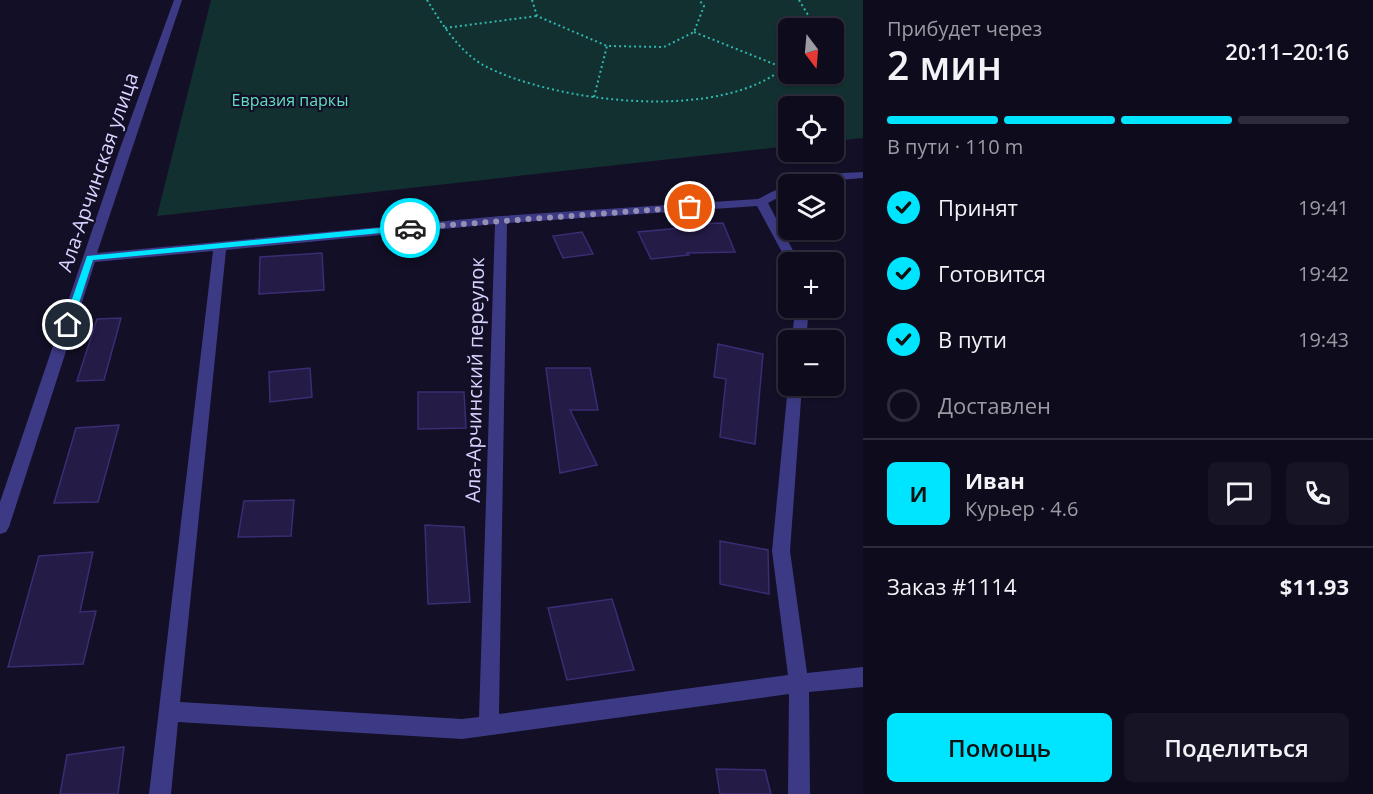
<!DOCTYPE html>
<html lang="ru">
<head>
<meta charset="utf-8">
<style>
  :root { --surface:#0e0b1c; --page:#171425; --text:#f1f3f6; --muted:#9b9ba3; --line:#2e2b3b; --accent:#00e5ff }
  body { margin:0; font-family:"Open Sans",sans-serif; background:var(--page); color:var(--text); height:100vh; display:flex; flex-direction:column; font-size:22px; white-space:nowrap }
  * { box-sizing:border-box; margin:0 }
  p { font-size:20px; color:var(--muted) }
  .icon { flex:none; width:33px; height:33px; fill:none; stroke:currentColor; stroke-width:2; stroke-linecap:round; stroke-linejoin:round }
  .map { position:relative; flex:1; overflow:hidden }
  .sheet { display:flex; flex-direction:column; background:var(--surface); width:510px }
  .sheet>* { flex:none }
  .needle { width:39px; rotate:164deg }
  .buttons { position:absolute; left:778px; top:18px; display:grid; gap:12px }
  .buttons a { display:grid; place-items:center; width:66px; height:66px; border-radius:9px; background:var(--surface); box-shadow:0 2px 4px #0004,0 0 0 2px var(--line); font-size:30px }
  .pin { position:absolute; display:grid; place-items:center; width:51px; height:51px; color:#fff; margin:-26px; border:3px solid #fff; border-radius:50%; box-shadow:0 2px 6px #0007 }
  .courier { position:absolute; display:grid; place-items:center; width:60px; height:60px; margin:-30px; border:4px solid #00e5ff; border-radius:50%; background:#fff; color:#222; box-shadow:0 2px 8px #0007 }
  .headline em { font-style:normal; font-weight:600 }
  .headline div { display:flex; flex-direction:column-reverse }
  .headline { display:flex; align-items:center; justify-content:space-between; height:102px; padding:0 24px }
  h1 { font-size:39px; font-weight:600; line-height:45px }
  .bar { display:grid; grid-template-columns:repeat(4,1fr); gap:9px 6px; align-content:center; height:72px; padding:0 24px }
  .bar i { height:8px; border-radius:4px; background:var(--line) }
  .bar .selected { background:var(--accent) }
  .bar p { grid-column:span 4 }
  .line { display:flex; align-items:center; gap:15px; padding:0 24px; border-top:2px solid var(--line) }
  .line div { flex:1 }
  .round { display:grid; place-items:center; flex:none; width:63px; height:63px; border-radius:9px; background:var(--page) }
  ol { padding:0 24px; list-style:none }
  li { display:flex; align-items:center; gap:18px; height:66px }
  li p { margin-inline-start:auto }
  li .icon { padding:6px; border-radius:50%; background:var(--accent); color:#111; stroke-width:4 }
  li:last-child { color:var(--muted) }
  li i { width:33px; height:33px; border:3px solid var(--line); border-radius:50% }
  .primary-button { display:flex; gap:12px; margin-top:auto; padding:12px 24px }
  .primary-button a { flex:1; height:69px; border-radius:9px; background:var(--accent); color:#111; font-size:24px; font-weight:600; line-height:69px; text-align:center }
  .primary-button a+a { background:var(--page); color:var(--text) }
  main { display:flex; flex:1; min-height:0 }
  .map>svg:first-child { display:block }
</style>
</head>
<body>
<main>
<div class="map">
<svg width="863" height="794" viewBox="0 0 863 794">
  <rect width="100%" height="100%" fill="#130f26"/>
  <!-- green -->
  <path fill="#12302f" fill-rule="evenodd" d="M 211,0 L 863,0 L 863,138 L 834,141 L 834,106 L 789,106 L 789,146 L 157,216 ZM 789,28 L 834,28 L 834,74 L 789,74 Z"/>
  <!-- building -->
  <path fill="#241b47" stroke="#3b2d73" stroke-width="1.5" d="M 723,223 L 735,252 L 687,253 L 689,255 L 651,259 L 638,232 L 691,227 L 690,224 Z
    M 582,232 L 593,254 L 563,258 L 553,236 Z
    M 322,253 L 324,290 L 259,294 L 260,257 Z
    M 121,318 L 104,380 L 77,381 L 97,319 Z
    M 718,344 L 763,354 L 755,444 L 720,437 L 726,379 L 714,377 Z
    M 310,368 L 312,397 L 270,402 L 269,372 Z
    M 546,368 L 590,368 L 598,410 L 570,410 L 597,465 L 560,473 Z
    M 418,392 L 464,392 L 466,428 L 418,429 Z
    M 119,425 L 98,502 L 54,503 L 76,428 Z
    M 294,500 L 291,536 L 238,537 L 244,501 Z
    M 425,525 L 464,527 L 470,602 L 428,604 Z
    M 720,541 L 768,550 L 769,594 L 720,584 Z
    M 93,552 L 80,612 L 96,611 L 83,664 L 8,667 L 39,556 Z
    M 612,599 L 634,670 L 567,680 L 548,608 Z
    M 124,747 L 118,794 L 60,794 L 67,755 Z
    M 716,769 L 765,770 L 771,794 L 720,794 Z"/>
  <g fill="none" stroke-linecap="round" stroke-linejoin="round">
    <!-- path -->
    <path stroke="#2fb8b0" stroke-width="2" stroke-dasharray="2 3" stroke-linecap="butt" d="M 427,0 C 441,23 459,51 483,65 C 554,103 727,124 789,63
      M 532,0 L 537,16 L 607,46 L 664,47 L 694,32 L 704,6 L 699,0
      M 799,0 L 808,15 L 810,28
      M 445,28 L 537,16
      M 694,32 L 784,68
      M 594,97 L 607,46"/>
    <!-- minor -->
    <path fill="#3d3a85" fill-rule="evenodd" d="M 174,0 L 182,0 L 97,253 L 501,216 L 758,199 C 800,177 816,174 863,172 L 863,178 L 789,184 L 789,192 L 768,203 L 799,262 L 789,262 L 789,265 L 757,206 L 507,223 L 499,714 L 788,675 L 772,551 L 788,386 L 789,383 L 789,386 L 802,386 L 790,551 L 807,673 L 863,667 L 863,687 L 809,692 L 810,794 L 788,794 L 789,694 L 462,739 L 178,722 L 171,794 L 149,794 L 213,251 L 95,262 L 9,527 L 6,532 L 0,534 L 0,502 L 118,154 ZM 495,224 L 479,717 L 462,719 L 180,702 L 226,250 Z
      M 795,308 L 809,308 L 806,340 L 792,340 Z"/>
  </g>
  <!-- route -->
  <path fill="#00e5ff" d="M 410,225 L 414,228 L 413,230 L 93,260 L 72,325 L 68,328 L 63,325 L 87,256 Z"/>
  <g fill="none" stroke-linecap="round" stroke-linejoin="round">
    <!-- done -->
    <path stroke="#948fb3" stroke-width="6" stroke-dasharray="0 10.8" d="M 410,228 L 690,207"/>
  </g>
  <g text-anchor="middle" stroke-width="4.5" stroke-linejoin="round" paint-order="stroke">
    <!-- far-park labels -->
    <g font-size="16" fill="#5fe0c0" stroke="#130f26">
      <text x="290" y="106">Евразия паркы</text>
    </g>
    <!-- street labels -->
    <g font-size="20" fill="#d9d4ff" stroke="#130f26">
      <text transform="translate(98 172) rotate(-71)" y="7">Ала-Арчинская улица</text>
      <text transform="translate(475 380) rotate(-89)" y="7">Ала-Арчинский переулок</text>
    </g>
  </g>
</svg>
<div class="buttons">
<a><svg class="needle" viewBox="-14 -14 28 28"><path d="M0-13l5 13h-10z" fill="#e53935"/><path d="M0 13l5-13h-10z" fill="#9b9ba3"/></svg></a>
<a><svg class="icon" aria-label="locate" viewBox="0 0 24 24"><circle cx="12" cy="12" r="6"/><path d="M12 2v4M12 18v4M2 12h4M18 12h4"/></svg></a>
<a><svg class="icon" aria-label="layers" viewBox="0 0 24 24"><path d="M12 4l9 5-9 5-9-5zM3 14l9 5 9-5"/></svg></a>
<a>+</a>
<a>−</a>
</div>
<div class="pin" style="left:690px;top:207px;background:#ea580c"><svg class="icon" aria-label="bag" viewBox="0 0 24 24"><path d="M5 8h14l-1 12H6zM9 8a3 3 0 0 1 6 0"/></svg></div>
<div class="pin" style="left:68px;top:325px;background:#1f2937"><svg class="icon" aria-label="home" viewBox="0 0 24 24"><path d="M3 11l9-7 9 7M6 9v11h12V9"/></svg></div>
<div class="courier" style="left:410px;top:228px"><svg class="icon" aria-label="car" viewBox="0 0 24 24"><path d="M5 17H2v-5l4-1 3-4h7l3 4 3 1v5h-3M9 17h6M6 11h13"/><circle cx="7" cy="17" r="2"/><circle cx="17" cy="17" r="2"/></svg></div>
</div>
<section class="sheet">
<div class="headline"><div><h1>2 мин</h1><p>Прибудет через</p></div><em>20:11–20:16</em></div>
<div class="bar"><i class="selected"></i><i class="selected"></i><i class="selected"></i><i></i><p>В пути · 110 m</p></div>
<ol>
<li><svg class="icon" aria-label="check" viewBox="0 0 24 24"><path d="M5 12l5 5 9-10"/></svg>Принят<p>19:41</p></li>
<li><svg class="icon" aria-label="check" viewBox="0 0 24 24"><path d="M5 12l5 5 9-10"/></svg>Готовится<p>19:42</p></li>
<li><svg class="icon" aria-label="check" viewBox="0 0 24 24"><path d="M5 12l5 5 9-10"/></svg>В пути<p>19:43</p></li>
<li><i></i>Доставлен</li>
</ol>
<div class="line" style="height:108px"><b class="round" style="background:var(--accent);color:#111">И</b><div><b>Иван</b><p>Курьер · 4.6</p></div><a class="round"><svg class="icon" aria-label="chat" viewBox="0 0 24 24"><path d="M4 5h16v11H9l-5 4z"/></svg></a><a class="round"><svg class="icon" aria-label="phone" viewBox="0 0 24 24"><path d="M5 4h4l2 5-3 2q2 4 5 5l2-3 5 2v4C11 20 4 13 5 4z"/></svg></a></div>
<div class="line" style="height:78px"><div>Заказ #1114</div><b>$11.93</b></div>
<div class="primary-button"><a>Помощь</a><a>Поделиться</a></div>
</section>
</main>
</body>
</html>
